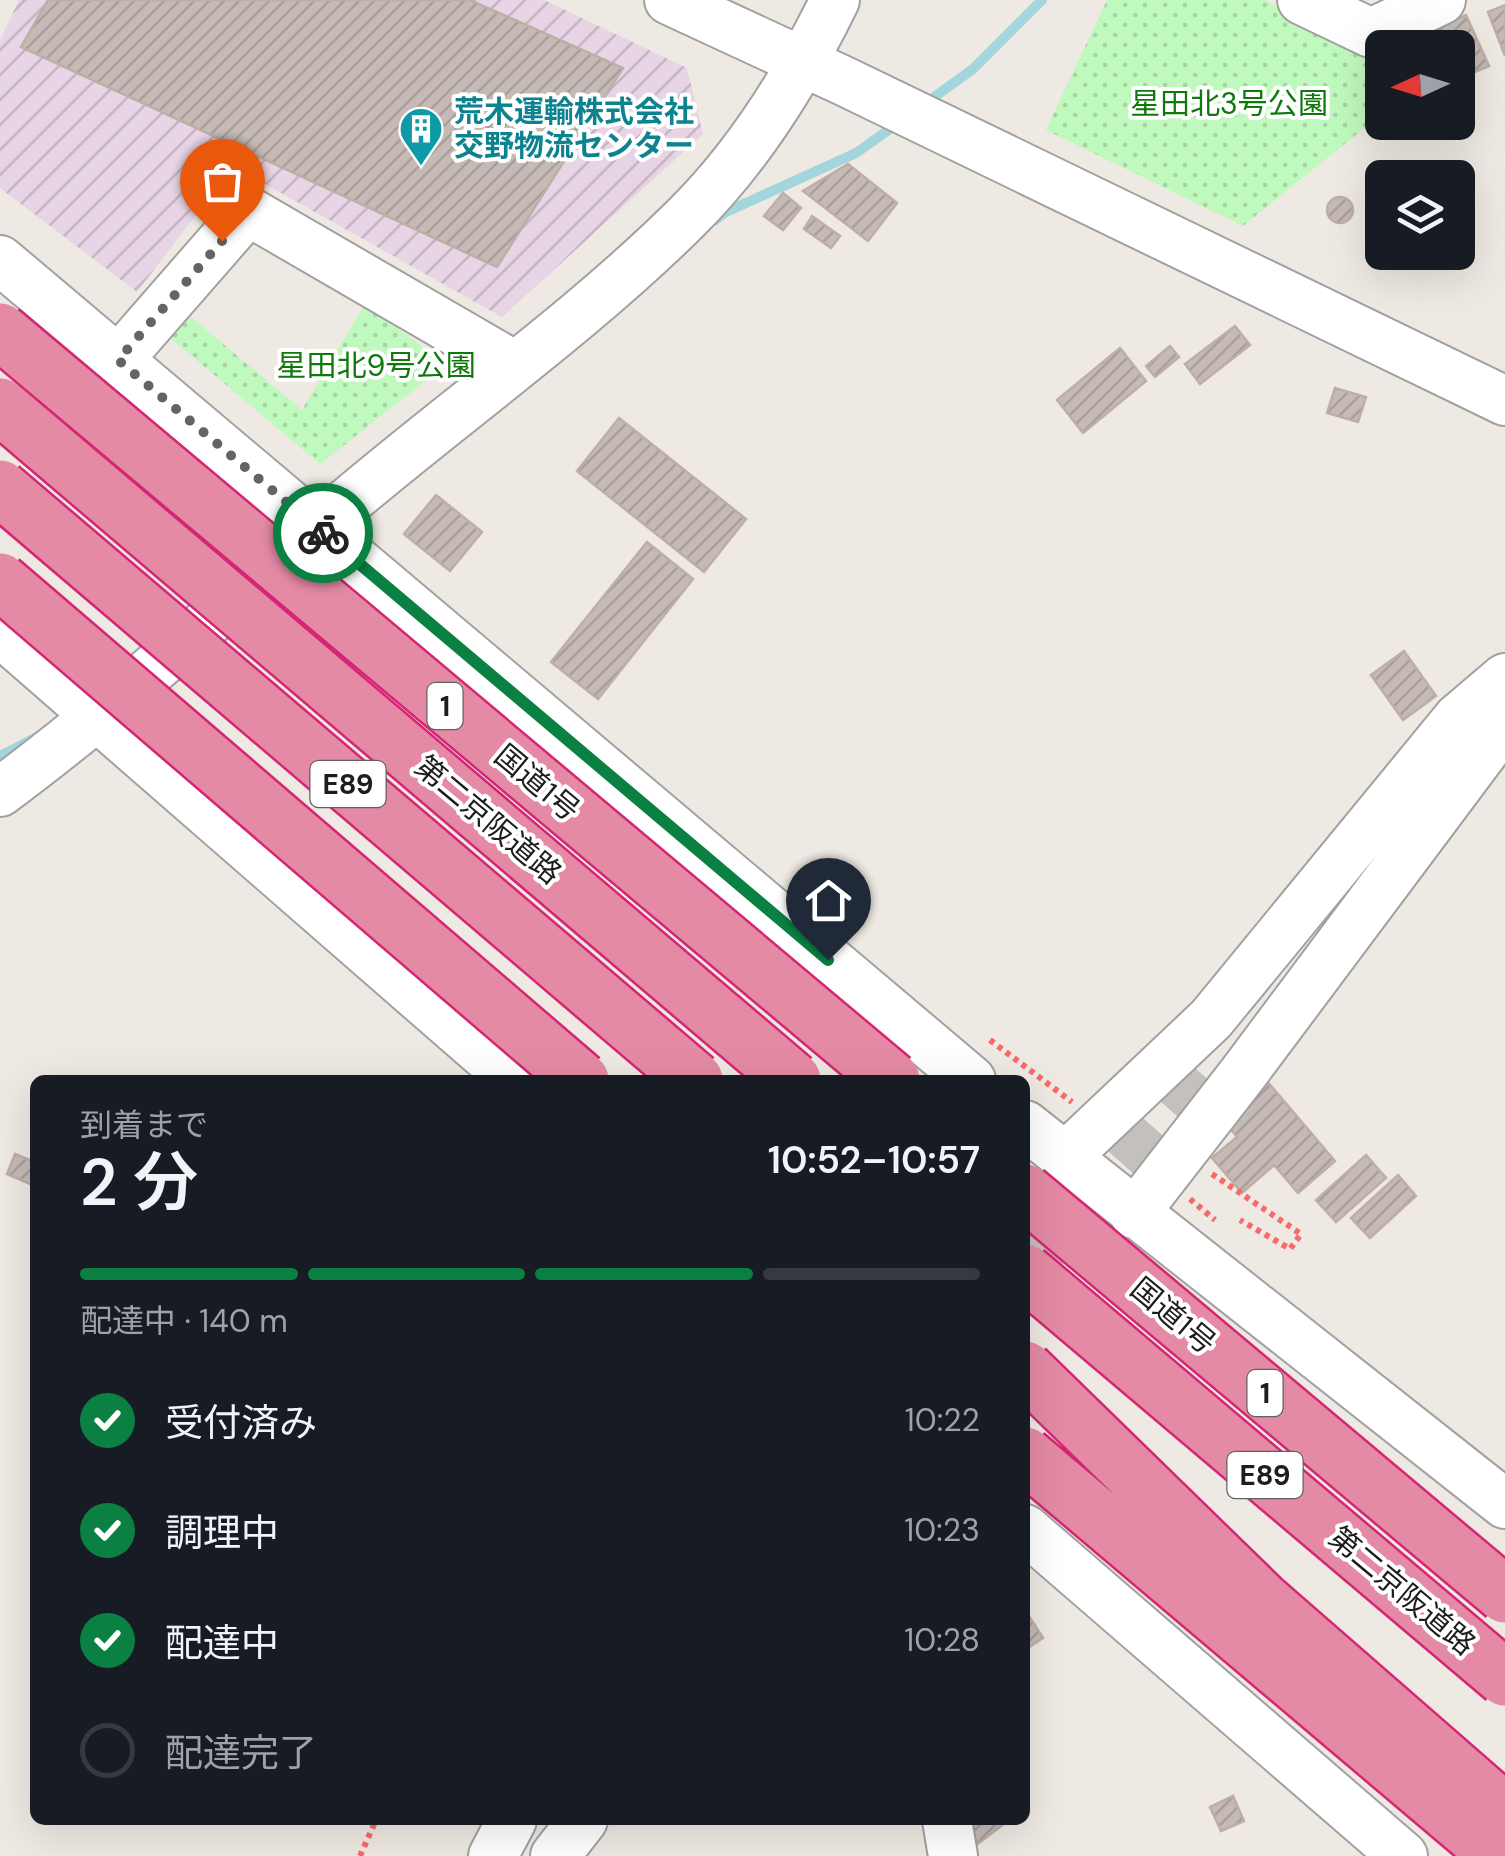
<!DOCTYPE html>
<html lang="ja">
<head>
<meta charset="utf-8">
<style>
  :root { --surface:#171b24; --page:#20242c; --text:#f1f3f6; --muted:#9ea1a6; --line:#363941; --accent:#0b8043 }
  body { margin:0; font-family:"DM Sans","Noto Sans JP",sans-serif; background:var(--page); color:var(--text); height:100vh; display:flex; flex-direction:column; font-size:38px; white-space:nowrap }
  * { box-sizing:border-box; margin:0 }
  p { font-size:32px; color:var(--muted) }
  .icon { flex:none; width:55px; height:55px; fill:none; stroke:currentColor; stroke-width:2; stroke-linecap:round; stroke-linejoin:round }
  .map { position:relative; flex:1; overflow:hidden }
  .drawer { position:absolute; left:30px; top:1075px; width:1000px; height:750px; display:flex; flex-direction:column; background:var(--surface); border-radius:15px; box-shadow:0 10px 40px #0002 }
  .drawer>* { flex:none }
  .needle { width:65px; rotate:266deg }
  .buttons { position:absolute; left:1365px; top:30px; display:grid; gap:20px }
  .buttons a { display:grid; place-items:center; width:110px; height:110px; border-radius:15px; background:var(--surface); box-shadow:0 10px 40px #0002; font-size:50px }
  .pin { position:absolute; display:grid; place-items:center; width:85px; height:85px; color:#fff; margin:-102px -42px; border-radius:50% 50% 50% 0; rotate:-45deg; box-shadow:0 0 10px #0007 }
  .pin .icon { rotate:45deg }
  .courier { position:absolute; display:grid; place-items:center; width:100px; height:100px; margin:-50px; border:8px solid #0b8043; border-radius:50%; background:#fff; color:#222; box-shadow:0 2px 12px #0007 }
  .summary em { font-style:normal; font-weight:600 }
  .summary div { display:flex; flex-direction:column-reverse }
  .summary { display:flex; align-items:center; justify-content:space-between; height:170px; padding:0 50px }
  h1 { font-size:65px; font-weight:600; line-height:75px }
  .bar { display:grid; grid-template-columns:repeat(4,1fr); gap:15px 10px; align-content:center; height:120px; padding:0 50px }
  .bar i { height:12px; border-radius:8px; background:var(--line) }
  .bar .selected { background:var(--accent) }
  .bar p { grid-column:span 4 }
  ol { padding:0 50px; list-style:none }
  li { display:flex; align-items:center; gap:30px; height:110px }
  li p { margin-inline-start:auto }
  li .icon { padding:10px; border-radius:50%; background:var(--accent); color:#fff; stroke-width:4 }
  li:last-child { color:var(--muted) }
  li i { width:55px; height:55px; border:5px solid var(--line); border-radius:50% }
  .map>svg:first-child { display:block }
</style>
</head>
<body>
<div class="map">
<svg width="1505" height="1856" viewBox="0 0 1505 1856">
  <defs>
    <pattern id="industrial-furrows" width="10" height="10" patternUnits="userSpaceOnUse" patternTransform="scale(2.5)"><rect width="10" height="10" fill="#e7d4e5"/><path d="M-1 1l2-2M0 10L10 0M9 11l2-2" fill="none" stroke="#c6b6c4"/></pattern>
    <pattern id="park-dots" width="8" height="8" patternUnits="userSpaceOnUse" patternTransform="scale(2.5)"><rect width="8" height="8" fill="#c0f9be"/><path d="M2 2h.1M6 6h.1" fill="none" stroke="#a5d5a3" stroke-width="1.8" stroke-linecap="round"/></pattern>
    <pattern id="building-hatch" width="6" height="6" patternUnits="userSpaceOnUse" patternTransform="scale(2.5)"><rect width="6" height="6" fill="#c5bab6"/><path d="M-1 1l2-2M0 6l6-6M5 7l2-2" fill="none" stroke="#a99f9c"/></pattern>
  </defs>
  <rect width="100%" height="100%" fill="#eee9e2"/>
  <!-- industrial -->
  <path fill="url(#industrial-furrows)" d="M 19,0 L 544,0 L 687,68 L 703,134 L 502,317 L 233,166 L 137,292 L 0,188 L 0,40 Z"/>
  <!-- park -->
  <path fill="url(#park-dots)" d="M 1107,0 L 1264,0 L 1370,49 L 1382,80 L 1382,114 L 1243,226 L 1046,130 Z
    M 364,305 L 447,364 L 320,464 L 161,330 L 184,311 L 302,410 Z"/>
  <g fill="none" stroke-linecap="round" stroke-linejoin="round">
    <!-- stream -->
    <path stroke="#a2d5dc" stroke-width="10" d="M 923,105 L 973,69 L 1042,0
      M 714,221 L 724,213 L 856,153 L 897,124
      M 0,756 L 37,737"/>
  </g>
  <!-- building -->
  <path fill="url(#building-hatch)" stroke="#bfaea5" stroke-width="2.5" d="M 48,0 L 470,0 L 623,68 L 497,267 L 21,47 Z
    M 1505,5 L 1505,56 L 1488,12 Z
    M 1466,15 L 1489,66 L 1458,79 L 1458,48 L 1443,48 L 1435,29 Z
    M 848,164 L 897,203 L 868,241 L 803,191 Z
    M 783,193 L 801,208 L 783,230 L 764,216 Z
    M1327 210a13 13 0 1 1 26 0a13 13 0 1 1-26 0Z
    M 812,216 L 840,236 L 831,248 L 804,229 Z
    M 1235,326 L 1250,345 L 1200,384 L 1185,364 Z
    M 1170,346 L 1179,357 L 1155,377 L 1146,366 Z
    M 1120,348 L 1146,381 L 1083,433 L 1057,400 Z
    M 1335,388 L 1366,397 L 1358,422 L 1327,413 Z
    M 619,418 L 746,519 L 704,572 L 577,471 Z
    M 436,495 L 482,532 L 450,571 L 404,534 Z
    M 647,542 L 693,579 L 598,699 L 551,662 Z
    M 1404,651 L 1436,696 L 1403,720 L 1371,675 Z
    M 1266,1080 L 1335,1161 L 1298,1193 L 1274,1165 L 1242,1193 L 1212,1158 L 1237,1137 L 1222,1118 Z
    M 15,1154 L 35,1162 L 35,1186 L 7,1174 Z
    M 1366,1155 L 1386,1178 L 1336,1222 L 1316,1200 Z
    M 1398,1175 L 1416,1196 L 1370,1238 L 1351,1218 Z
    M 1025,1610 L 1043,1638 L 1025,1650 Z
    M 1233,1796 L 1244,1821 L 1221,1831 L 1210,1807 Z
    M 955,1820 L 1009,1820 L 975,1846 Z"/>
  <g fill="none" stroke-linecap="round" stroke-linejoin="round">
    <!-- minor-tunnel -->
    <path stroke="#c4c0bb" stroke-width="48" stroke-dasharray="48 24" stroke-linecap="butt" d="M 1025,1270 L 1213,1058"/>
    <defs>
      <path id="minor" d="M 669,0 L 844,81 L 1505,401
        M 1302,0 L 1371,33 L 1441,0
        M 0,260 L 971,1080
        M 118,360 L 248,211 L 515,366
        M 0,632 L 514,1080
        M 0,792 C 120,703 229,602 343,506 C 457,409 580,323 686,218 C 748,157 797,78 835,0
        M 1025,1125 L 1505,1504
        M 1064,1158 L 1211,1019 L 1458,718 L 1505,678
        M 1134,1214 L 1242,1075 L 1488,746 L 1505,718
        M 1025,1529 L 1403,1856
        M 947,1820 L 953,1856
        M 493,1856 L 512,1820
        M 555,1856 L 583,1820"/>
    </defs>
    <!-- minor casing -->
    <use href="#minor" stroke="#a1a1a1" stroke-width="52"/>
    <!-- path -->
    <path stroke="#f9696a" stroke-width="6" stroke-dasharray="5 5" stroke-linecap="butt" d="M 990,1040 L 1072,1102
      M 1212,1174 L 1301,1234 L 1290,1249 L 1240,1220
      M 1190,1199 L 1215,1220
      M 360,1856 L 376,1820"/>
    <!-- minor -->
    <use href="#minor" stroke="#fff" stroke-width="48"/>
    <defs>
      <path id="highway-bridge" d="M 0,331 L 892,1080
        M 0,406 L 793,1080
        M 0,488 L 695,1080
        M 0,581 L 581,1080
        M 1025,1192 L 1505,1595
        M 1025,1272 L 1505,1678
        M 1025,1369 L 1262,1600 L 1505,1812
        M 1025,1455 L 1499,1856"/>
    </defs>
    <!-- highway-bridge casing -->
    <use href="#highway-bridge" stroke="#d62575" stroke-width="60" stroke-linecap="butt"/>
    <!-- highway-bridge -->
    <use href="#highway-bridge" stroke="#e58aa5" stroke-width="55"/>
  </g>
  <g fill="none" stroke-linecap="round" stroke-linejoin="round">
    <!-- done -->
    <path stroke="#666462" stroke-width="10" stroke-dasharray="0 18" d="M 222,241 L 118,360 L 323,533"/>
    <!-- route -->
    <path stroke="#0b8043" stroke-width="12" d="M 323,533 L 828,960"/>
  </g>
  <!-- icons -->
  <defs>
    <symbol id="building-pin" viewBox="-11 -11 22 30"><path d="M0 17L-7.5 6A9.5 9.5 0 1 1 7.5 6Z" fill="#0f9aa8" stroke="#fff"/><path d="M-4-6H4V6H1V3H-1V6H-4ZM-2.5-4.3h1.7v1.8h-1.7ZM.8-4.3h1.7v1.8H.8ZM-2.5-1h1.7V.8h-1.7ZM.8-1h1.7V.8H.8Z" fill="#fff"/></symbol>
  </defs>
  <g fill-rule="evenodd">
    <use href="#building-pin" x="396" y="104" width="50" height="68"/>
  </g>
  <g text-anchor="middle" stroke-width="8" stroke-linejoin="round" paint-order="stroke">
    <!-- shield labels -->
    <g fill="#fff" stroke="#616161" stroke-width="2.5">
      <rect x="427.5" y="683" width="35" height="46" rx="8"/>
      <rect x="310.5" y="761" width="75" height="46" rx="8"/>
      <rect x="1247.5" y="1370" width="35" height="46" rx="8"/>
      <rect x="1227.5" y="1452" width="75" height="46" rx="8"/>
    </g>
    <g font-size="28" font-weight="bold" fill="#1d1d1d">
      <text x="445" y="716">1</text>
      <text x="348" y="794">E89</text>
      <text x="1265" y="1403">1</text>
      <text x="1265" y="1485">E89</text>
    </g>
    <!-- park labels -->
    <g font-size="30" fill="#0f790c" stroke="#fff">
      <text x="1229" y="114">星田北3号公園</text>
      <text x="376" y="376">星田北9号公園</text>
    </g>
    <!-- culture labels -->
    <g font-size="30" font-weight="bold" fill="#0d838f" stroke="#fff" text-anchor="start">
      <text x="454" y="122">荒木運輸株式会社<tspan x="454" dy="34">交野物流センター</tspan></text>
    </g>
    <!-- street labels -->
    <g font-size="30" fill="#1d1d1d" stroke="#fff">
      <text transform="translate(537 783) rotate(40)" y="10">国道1号</text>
      <text transform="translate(488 820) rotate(40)" y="10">第二京阪道路</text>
      <text transform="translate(1173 1316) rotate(40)" y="10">国道1号</text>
      <text transform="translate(1402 1591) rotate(40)" y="10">第二京阪道路</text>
    </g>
  </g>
</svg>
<div class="buttons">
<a><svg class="needle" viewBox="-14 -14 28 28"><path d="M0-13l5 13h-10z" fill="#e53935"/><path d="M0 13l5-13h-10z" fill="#9ea1a6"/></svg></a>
<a><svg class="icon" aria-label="layers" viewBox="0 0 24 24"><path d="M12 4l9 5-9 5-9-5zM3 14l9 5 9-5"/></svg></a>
</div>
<div class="pin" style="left:222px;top:241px;background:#ea580c"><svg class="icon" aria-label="bag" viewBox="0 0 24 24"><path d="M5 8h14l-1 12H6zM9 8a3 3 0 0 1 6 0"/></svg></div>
<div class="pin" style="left:828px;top:960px;background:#1f2937"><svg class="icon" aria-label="home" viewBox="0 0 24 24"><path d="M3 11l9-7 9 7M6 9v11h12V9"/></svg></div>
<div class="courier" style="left:323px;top:533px"><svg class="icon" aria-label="bike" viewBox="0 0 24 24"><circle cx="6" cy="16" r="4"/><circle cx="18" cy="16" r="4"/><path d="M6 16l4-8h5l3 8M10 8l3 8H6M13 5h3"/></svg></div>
<section class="drawer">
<div class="summary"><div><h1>2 分</h1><p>到着まで</p></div><em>10:52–10:57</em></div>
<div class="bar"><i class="selected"></i><i class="selected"></i><i class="selected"></i><i></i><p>配達中 · 140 m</p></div>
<ol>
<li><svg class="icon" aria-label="check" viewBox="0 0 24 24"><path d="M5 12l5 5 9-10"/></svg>受付済み<p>10:22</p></li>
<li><svg class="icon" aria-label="check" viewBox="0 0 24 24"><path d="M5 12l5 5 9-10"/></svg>調理中<p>10:23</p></li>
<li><svg class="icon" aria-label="check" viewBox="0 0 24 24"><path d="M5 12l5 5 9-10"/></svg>配達中<p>10:28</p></li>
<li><i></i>配達完了</li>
</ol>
</section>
</div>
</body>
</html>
